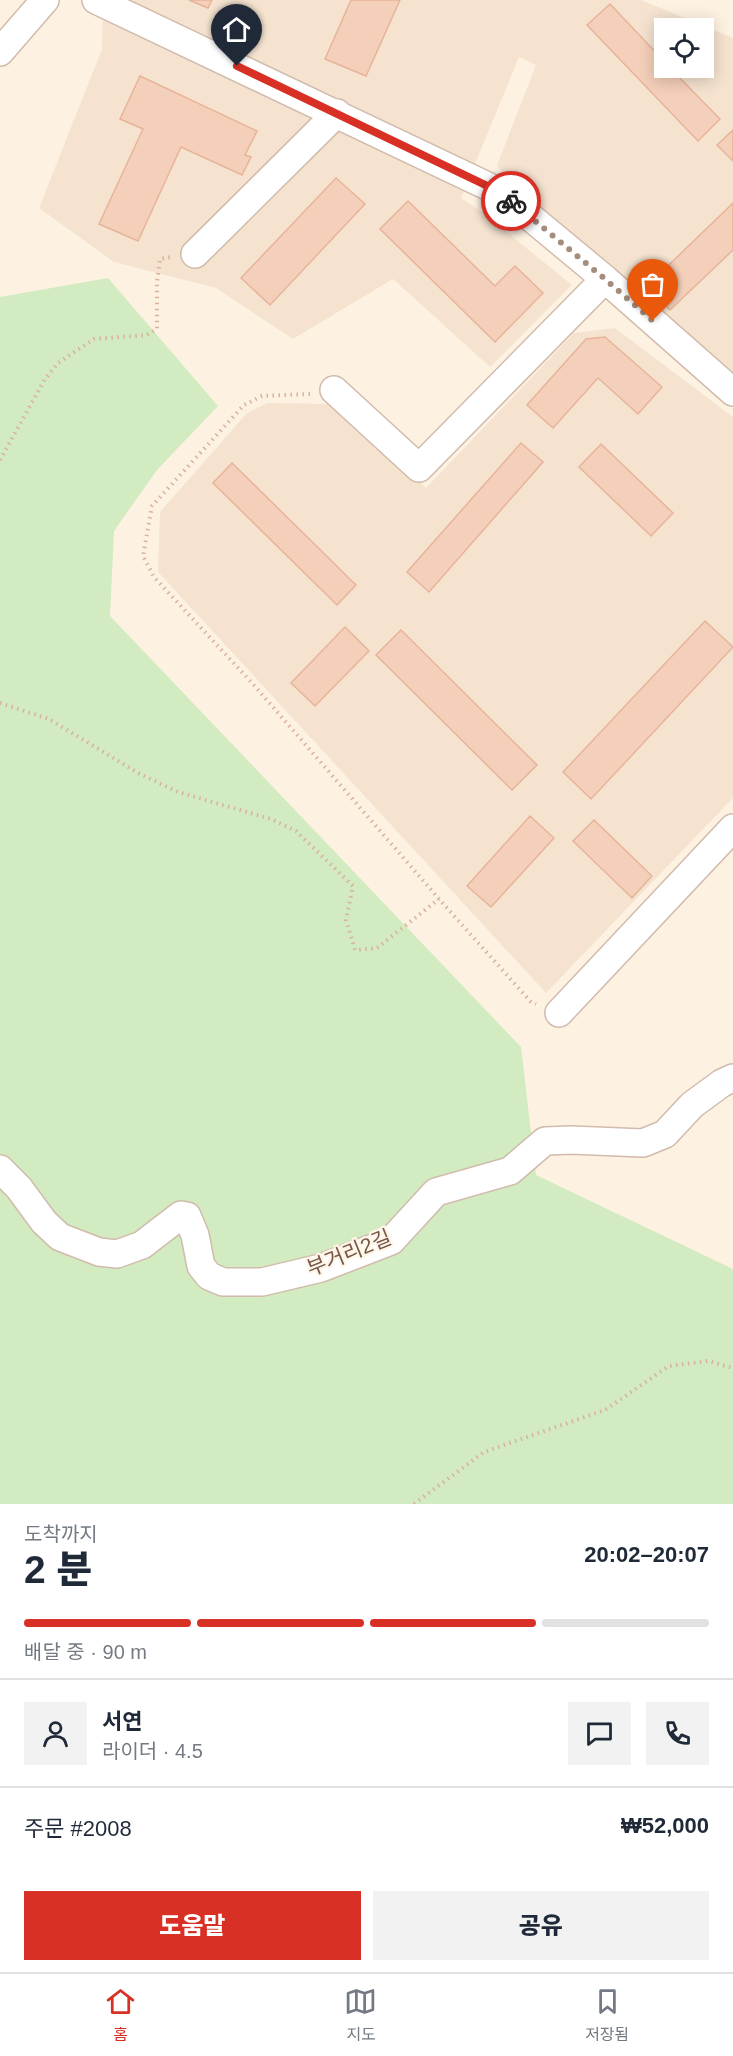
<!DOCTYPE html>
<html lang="ko">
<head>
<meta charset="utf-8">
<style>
  :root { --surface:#fff; --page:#f2f2f3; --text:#1f2937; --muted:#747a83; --line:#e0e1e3; --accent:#d93025 }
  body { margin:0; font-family:Arial,"Noto Sans KR",sans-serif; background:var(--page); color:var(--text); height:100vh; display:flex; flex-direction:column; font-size:22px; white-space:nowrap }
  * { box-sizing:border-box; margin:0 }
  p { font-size:20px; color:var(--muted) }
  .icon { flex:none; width:33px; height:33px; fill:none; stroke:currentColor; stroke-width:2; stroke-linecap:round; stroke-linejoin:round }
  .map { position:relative; height:1504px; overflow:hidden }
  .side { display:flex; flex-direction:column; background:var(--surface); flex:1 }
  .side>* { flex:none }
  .fabs { position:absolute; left:654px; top:18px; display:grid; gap:12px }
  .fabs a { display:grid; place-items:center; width:60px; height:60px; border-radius:0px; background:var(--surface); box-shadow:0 3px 15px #0003; font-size:30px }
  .pin { position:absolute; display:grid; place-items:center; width:51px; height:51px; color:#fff; margin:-62px -26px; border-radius:50% 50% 50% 0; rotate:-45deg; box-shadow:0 0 6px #0007 }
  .pin .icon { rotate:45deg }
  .courier { position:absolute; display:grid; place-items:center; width:60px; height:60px; margin:-30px; border:4px solid #d93025; border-radius:50%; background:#fff; color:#222; box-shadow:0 2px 8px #0007 }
  .overview em { font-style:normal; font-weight:800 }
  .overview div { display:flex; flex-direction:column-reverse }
  .overview { display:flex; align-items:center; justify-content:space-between; height:102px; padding:0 24px }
  h1 { font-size:39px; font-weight:800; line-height:45px }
  .bar { display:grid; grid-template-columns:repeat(4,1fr); gap:9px 6px; align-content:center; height:72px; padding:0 24px }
  .bar i { height:8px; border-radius:4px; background:var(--line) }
  .bar .current { background:var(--accent) }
  .bar p { grid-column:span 4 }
  .line { display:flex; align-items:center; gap:15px; padding:0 24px; border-top:2px solid var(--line) }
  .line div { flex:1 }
  .round { display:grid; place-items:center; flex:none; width:63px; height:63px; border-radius:0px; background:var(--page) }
  .action { display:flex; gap:12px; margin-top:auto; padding:12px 24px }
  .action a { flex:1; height:69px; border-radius:0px; background:var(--accent); color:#fff; font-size:24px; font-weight:800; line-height:69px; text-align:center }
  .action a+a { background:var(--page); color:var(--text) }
  .tab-bar { display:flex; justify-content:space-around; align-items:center; height:84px; border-top:2px solid var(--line); background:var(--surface); font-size:16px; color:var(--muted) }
  .tab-bar a { display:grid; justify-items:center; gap:3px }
  .tab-bar .current { color:var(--accent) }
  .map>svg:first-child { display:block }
</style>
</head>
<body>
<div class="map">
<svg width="733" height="1504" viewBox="0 0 733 1504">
  <rect width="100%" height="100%" fill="#fdf2e2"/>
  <!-- residential -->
  <path fill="#f5e3d0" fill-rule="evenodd" d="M 103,0 L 641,0 L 733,38 L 733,372 L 588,247 L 511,185 L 497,165 L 536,65 L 519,57 L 461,198 L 482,212 L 572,285 L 490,367 L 393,279 L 293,339 L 216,288 L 114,262 L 39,208 L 102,49 ZM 664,28 L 704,28 L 704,68 L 664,68 Z
    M 615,328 L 733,417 L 733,798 L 546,993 L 158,572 L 160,512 L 247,413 L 267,403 L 329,404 L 426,488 L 574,333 Z"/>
  <!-- green -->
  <path fill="#d3ebc0" d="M 108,278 L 218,406 L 157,470 L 114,531 L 110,616 L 521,1047 L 536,1175 L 733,1269 L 733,1504 L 0,1504 L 0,297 Z"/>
  <!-- building -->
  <path fill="#f4cfb9" stroke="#e7b499" stroke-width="1.5" d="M 189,0 L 212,0 L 208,8 Z
    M 351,0 L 400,0 L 366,76 L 325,59 Z
    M 610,4 L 664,61 L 664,68 L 670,68 L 720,119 L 698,141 L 587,25 Z
    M 140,76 L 257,131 L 245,155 L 251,157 L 242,175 L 181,147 L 138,241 L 99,224 L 143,129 L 120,119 Z
    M 733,130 L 733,161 L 717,145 Z
    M 336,178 L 365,204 L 270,305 L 241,278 Z
    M 408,201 L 495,286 L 515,266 L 543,293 L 495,342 L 380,229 Z
    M 733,203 L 733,250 L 670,310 L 647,286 Z
    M 605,337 L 662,387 L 638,414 L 598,378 L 553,428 L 527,405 L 586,339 Z
    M 521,443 L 543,462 L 429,592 L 407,572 Z
    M 601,444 L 673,513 L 651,536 L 579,467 Z
    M 232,463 L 356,585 L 337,605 L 213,483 Z
    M 705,621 L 733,647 L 591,799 L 563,772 Z
    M 345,627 L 369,651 L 315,706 L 291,683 Z
    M 401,630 L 537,765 L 512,790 L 376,655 Z
    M 530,816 L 554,838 L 491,907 L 467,886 Z
    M 594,820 L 652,876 L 632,898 L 573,841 Z"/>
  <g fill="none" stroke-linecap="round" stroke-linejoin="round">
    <defs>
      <path id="minor" d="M 96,0 L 500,192 L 605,279 L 733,392
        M 0,52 L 45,0
        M 195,254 L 337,113
        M 334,390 L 419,468 L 605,279
        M 559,1013 L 733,828
        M 0,1169 L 19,1188 L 44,1222 L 60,1237 L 99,1252 L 117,1254 L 142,1245 L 181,1215 L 187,1216 L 195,1235 L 201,1266 L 209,1276 L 223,1282 L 262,1282 L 321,1268 L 391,1241 L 436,1192 L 510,1171 L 545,1141 L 571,1140 L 643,1143 L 665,1134 L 692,1105 L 722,1083 L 733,1078"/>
    </defs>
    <!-- minor casing -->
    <use href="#minor" stroke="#d1bbac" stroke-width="30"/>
    <!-- path -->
    <path stroke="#d8b29c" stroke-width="4" stroke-dasharray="1.5 4.5" stroke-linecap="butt" d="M 310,394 L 262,396 L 244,405 L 152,506 L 143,556 L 154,577 L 253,684 L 439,899 L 531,1002 L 536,1004
      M 0,460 L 45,379 L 58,363 L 94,339 L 147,335 L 157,329 L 157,282 L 160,259 L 171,257
      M 0,703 L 49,719 L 138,773 L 178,792 L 271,819 L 296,831 L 353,886 L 346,920 L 355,950 L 377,948 L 439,899
      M 414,1504 L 484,1452 L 605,1410 L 669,1366 L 708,1361 L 733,1368"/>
    <!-- minor -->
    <use href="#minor" stroke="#fff" stroke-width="27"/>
  </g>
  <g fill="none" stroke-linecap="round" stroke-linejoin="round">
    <!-- done -->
    <path stroke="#a58d7e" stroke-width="6" stroke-dasharray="0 10.8" d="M 511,201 L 605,279 L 653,321"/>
    <!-- route -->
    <path stroke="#d93025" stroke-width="8" d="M 237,66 L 500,192 L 511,201"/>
  </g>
  <g text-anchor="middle" stroke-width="4.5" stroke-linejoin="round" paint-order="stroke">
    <!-- street labels -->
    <g font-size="21" fill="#765748" stroke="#fff6e9">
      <text transform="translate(349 1253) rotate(-22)" y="7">부거리2길</text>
    </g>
  </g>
</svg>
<div class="fabs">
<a><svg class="icon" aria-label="locate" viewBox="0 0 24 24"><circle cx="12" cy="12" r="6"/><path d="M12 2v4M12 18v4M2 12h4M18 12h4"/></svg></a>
</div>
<div class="pin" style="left:653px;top:321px;background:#ea580c"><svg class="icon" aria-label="bag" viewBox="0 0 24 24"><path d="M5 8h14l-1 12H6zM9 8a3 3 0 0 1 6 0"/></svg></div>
<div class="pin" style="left:237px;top:66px;background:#1f2937"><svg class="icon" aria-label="home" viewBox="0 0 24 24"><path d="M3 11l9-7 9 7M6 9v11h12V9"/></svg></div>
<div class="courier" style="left:511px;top:201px"><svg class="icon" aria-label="bike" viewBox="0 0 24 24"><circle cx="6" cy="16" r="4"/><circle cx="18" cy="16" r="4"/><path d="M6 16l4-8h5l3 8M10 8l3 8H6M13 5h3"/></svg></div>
</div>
<section class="side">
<div class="overview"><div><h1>2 분</h1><p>도착까지</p></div><em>20:02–20:07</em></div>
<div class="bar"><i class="current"></i><i class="current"></i><i class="current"></i><i></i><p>배달 중 · 90 m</p></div>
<div class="line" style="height:108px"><a class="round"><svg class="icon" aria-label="person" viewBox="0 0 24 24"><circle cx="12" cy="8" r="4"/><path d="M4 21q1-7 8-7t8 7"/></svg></a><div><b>서연</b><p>라이더 · 4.5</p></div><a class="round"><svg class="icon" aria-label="chat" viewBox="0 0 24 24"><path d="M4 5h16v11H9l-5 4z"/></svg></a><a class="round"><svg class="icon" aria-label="phone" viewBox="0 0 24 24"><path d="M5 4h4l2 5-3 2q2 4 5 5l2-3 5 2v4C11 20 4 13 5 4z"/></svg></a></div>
<div class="line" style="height:78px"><div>주문 #2008</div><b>₩52,000</b></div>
<div class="action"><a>도움말</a><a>공유</a></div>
</section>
<nav class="tab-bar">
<a class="current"><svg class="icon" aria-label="home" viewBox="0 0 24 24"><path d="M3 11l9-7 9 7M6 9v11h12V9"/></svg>홈</a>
<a><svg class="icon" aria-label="map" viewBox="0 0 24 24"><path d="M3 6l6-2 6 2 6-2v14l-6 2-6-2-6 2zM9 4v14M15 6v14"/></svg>지도</a>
<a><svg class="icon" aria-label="saved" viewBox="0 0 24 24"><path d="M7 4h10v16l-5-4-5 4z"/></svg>저장됨</a>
</nav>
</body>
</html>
